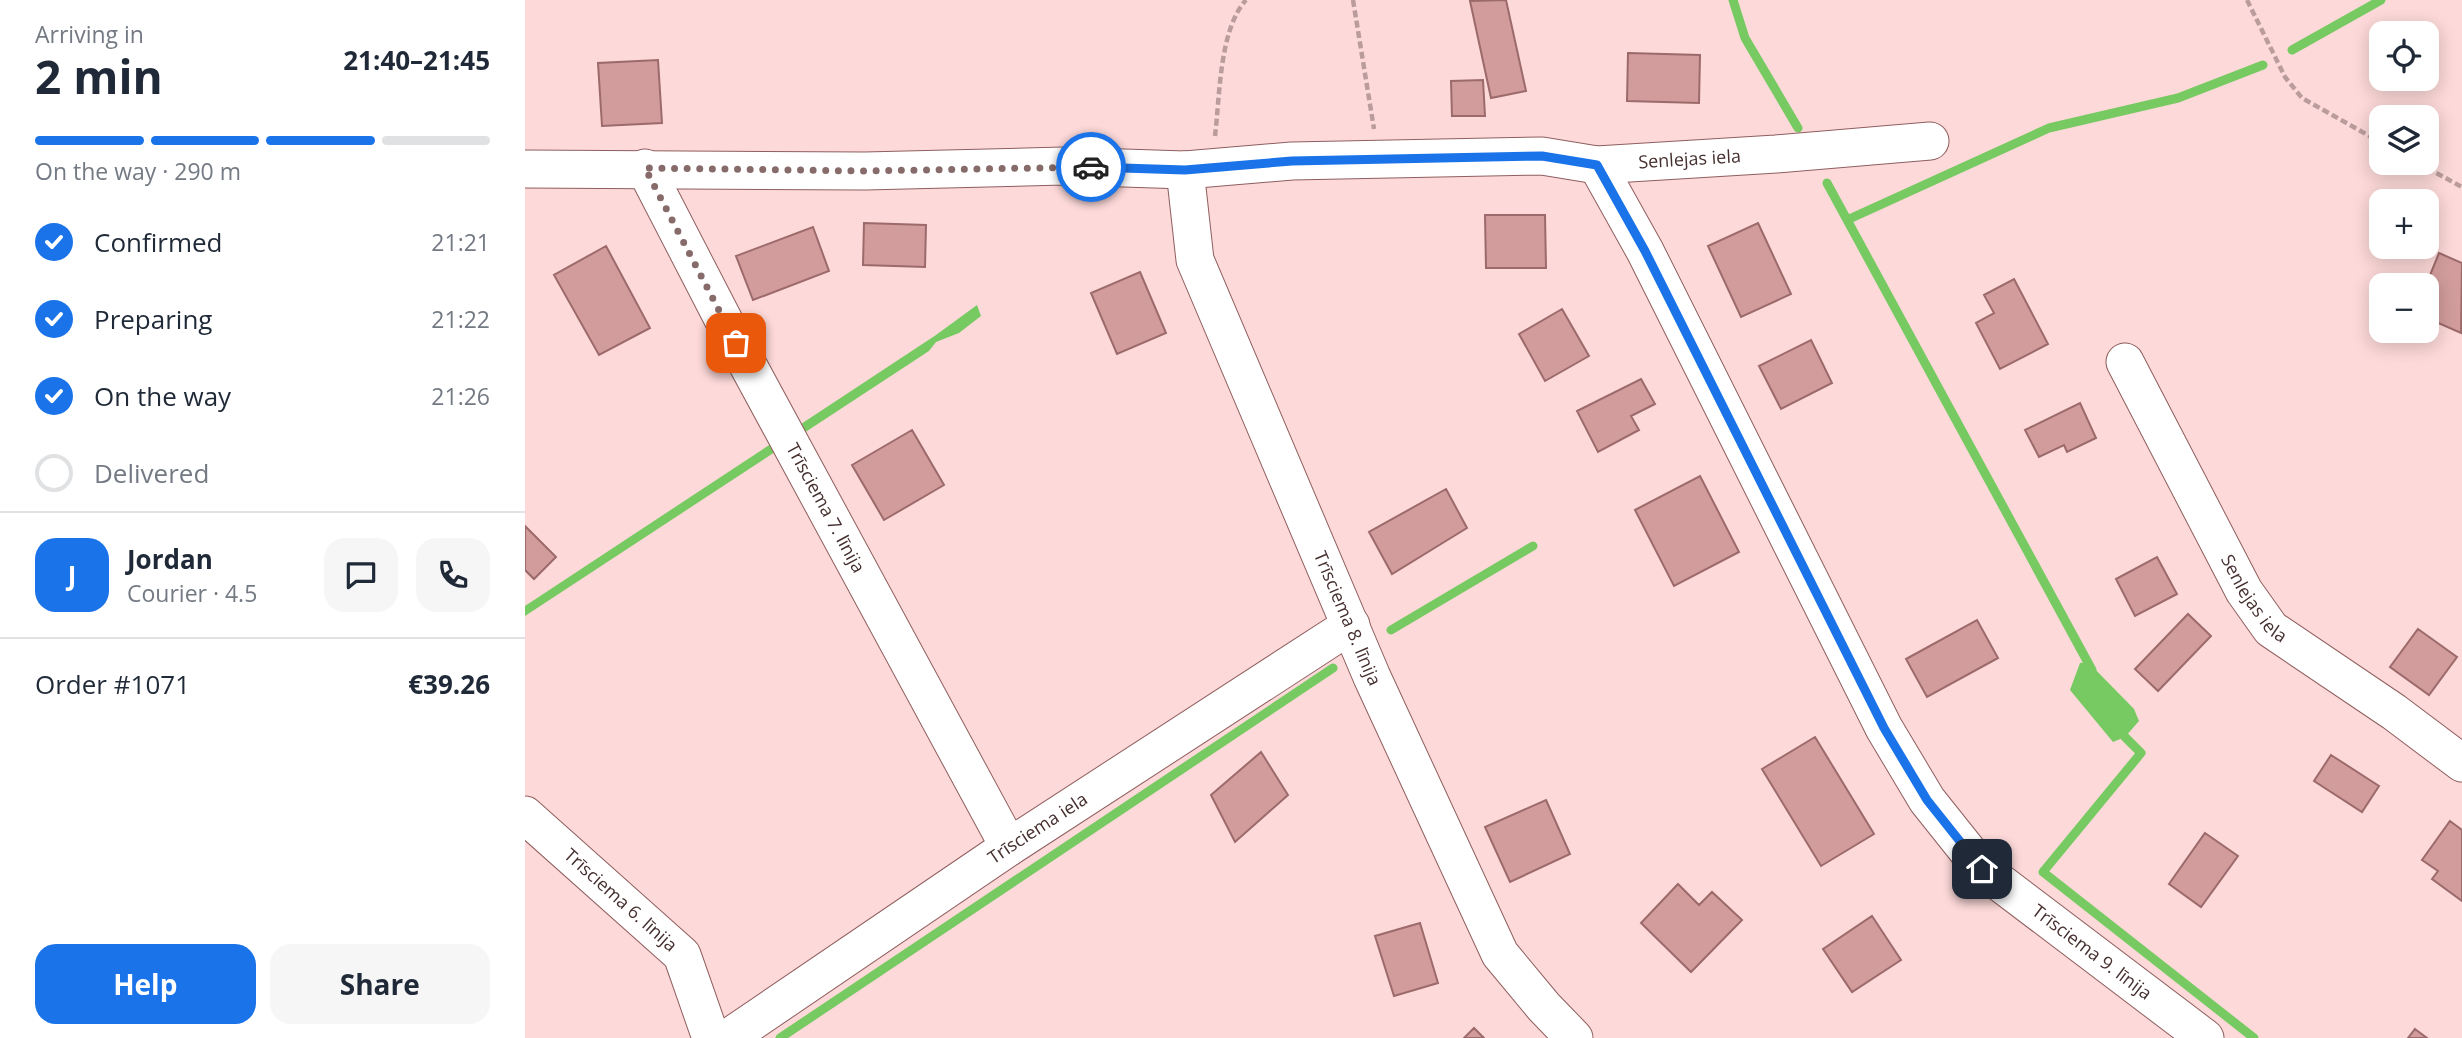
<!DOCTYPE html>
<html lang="en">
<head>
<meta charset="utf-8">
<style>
  :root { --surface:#fff; --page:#f6f6f7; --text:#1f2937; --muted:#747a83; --line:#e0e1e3; --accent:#1a73e8 }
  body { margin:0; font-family:"Open Sans",sans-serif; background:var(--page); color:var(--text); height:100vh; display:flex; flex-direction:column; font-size:26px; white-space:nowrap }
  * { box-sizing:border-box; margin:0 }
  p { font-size:23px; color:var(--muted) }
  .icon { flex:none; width:38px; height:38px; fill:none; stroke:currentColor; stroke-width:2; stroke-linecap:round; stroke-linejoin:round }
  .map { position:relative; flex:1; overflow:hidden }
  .panel { display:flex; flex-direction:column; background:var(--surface); width:525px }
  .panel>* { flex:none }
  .tools { position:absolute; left:1844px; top:21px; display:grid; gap:14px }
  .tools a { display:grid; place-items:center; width:70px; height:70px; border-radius:14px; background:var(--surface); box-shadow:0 4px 18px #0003; font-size:35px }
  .pin { position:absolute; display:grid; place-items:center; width:60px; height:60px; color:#fff; margin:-30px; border-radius:14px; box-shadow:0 4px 10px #0006 }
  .courier { position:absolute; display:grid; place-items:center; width:70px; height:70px; margin:-35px; border:5px solid #1a73e8; border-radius:50%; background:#fff; color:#222; box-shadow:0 2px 9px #0007 }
  .head em { font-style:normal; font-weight:700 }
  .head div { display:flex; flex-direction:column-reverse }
  .head { display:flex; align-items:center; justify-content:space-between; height:119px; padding:0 35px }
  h1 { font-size:46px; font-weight:700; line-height:52px }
  .bar { display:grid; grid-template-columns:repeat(4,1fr); gap:10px 7px; align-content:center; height:84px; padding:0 35px }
  .bar i { height:9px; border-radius:5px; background:var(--line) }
  .bar .on { background:var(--accent) }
  .bar p { grid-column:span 4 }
  .line { display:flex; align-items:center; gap:18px; padding:0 35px; border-top:2px solid var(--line) }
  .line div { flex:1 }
  .round { display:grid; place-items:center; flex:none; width:74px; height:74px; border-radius:21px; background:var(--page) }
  ol { padding:0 35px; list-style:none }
  li { display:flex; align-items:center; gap:21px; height:77px }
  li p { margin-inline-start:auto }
  li .icon { padding:7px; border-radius:50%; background:var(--accent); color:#fff; stroke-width:4 }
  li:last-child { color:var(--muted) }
  li i { width:38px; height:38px; border:4px solid var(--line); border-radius:50% }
  .cta { display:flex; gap:14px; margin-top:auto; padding:14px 35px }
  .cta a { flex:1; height:80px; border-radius:21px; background:var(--accent); color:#fff; font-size:28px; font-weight:700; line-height:80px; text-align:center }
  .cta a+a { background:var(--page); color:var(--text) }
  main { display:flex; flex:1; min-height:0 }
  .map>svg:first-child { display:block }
</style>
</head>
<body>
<main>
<section class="panel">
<div class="head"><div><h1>2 min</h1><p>Arriving in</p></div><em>21:40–21:45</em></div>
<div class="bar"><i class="on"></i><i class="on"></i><i class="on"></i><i></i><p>On the way · 290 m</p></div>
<ol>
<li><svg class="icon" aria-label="check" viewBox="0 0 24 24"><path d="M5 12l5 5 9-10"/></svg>Confirmed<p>21:21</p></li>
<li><svg class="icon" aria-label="check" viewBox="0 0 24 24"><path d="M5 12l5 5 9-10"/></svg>Preparing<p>21:22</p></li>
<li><svg class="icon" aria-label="check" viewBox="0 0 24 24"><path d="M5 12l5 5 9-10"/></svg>On the way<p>21:26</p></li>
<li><i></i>Delivered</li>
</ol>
<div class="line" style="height:126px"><b class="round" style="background:var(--accent);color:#fff">J</b><div><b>Jordan</b><p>Courier · 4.5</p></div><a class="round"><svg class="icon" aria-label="chat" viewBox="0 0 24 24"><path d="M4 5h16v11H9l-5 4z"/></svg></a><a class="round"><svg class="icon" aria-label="phone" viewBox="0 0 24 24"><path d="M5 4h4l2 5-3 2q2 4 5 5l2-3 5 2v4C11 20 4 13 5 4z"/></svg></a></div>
<div class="line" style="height:91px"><div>Order #1071</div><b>€39.26</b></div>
<div class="cta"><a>Help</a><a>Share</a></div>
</section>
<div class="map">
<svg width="1937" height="1038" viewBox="0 0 1937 1038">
  <rect width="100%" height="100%" fill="#fdd9d9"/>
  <!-- water -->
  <path fill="#77ca61" d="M 452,305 L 456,316 L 434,333 L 411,342 L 404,351 L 0,616 L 0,606 L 411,335 Z
    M 1563,662 L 1609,709 L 1614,721 L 1600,737 L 1588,742 L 1545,690 L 1555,663 Z"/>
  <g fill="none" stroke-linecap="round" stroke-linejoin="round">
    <!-- stream -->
    <path stroke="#77ca61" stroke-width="9" d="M 1208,0 L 1220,38 L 1273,128
      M 1767,50 L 1856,0
      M 1302,183 L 1567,670
      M 1322,220 L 1524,128 L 1653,98 L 1738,65
      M 866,630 L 1008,546
      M 1595,727 L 1600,737 L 1616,753 L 1518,872 L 1729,1038
      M 255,1038 L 808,668"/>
  </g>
  <!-- building -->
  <path fill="#d29c9c" stroke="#9c6a6a" stroke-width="2" d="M 981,0 L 1001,91 L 966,98 L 945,1 Z
    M 1103,53 L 1175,55 L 1174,103 L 1102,101 Z
    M 133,60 L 137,123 L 77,126 L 73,63 Z
    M 958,80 L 960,116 L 927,116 L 926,81 Z
    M 960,215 L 1020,215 L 1021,268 L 961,268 Z
    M 339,223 L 401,225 L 400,267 L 338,265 Z
    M 1233,223 L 1266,294 L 1216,317 L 1183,246 Z
    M 288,227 L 304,271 L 228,300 L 211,256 Z
    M 81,246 L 125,328 L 74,355 L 29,275 Z
    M 1914,253 L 1937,263 L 1936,333 L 1902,318 L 1901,285 Z
    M 615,272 L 641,333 L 592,354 L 566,293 Z
    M 1489,279 L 1523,344 L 1475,369 L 1451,323 L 1469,313 L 1459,295 Z
    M 1037,309 L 1064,356 L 1020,381 L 994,334 Z
    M 1286,340 L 1307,383 L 1256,409 L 1234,366 Z
    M 1116,379 L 1130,404 L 1106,416 L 1114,430 L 1073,452 L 1052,411 Z
    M 1555,403 L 1571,438 L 1542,452 L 1539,445 L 1514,457 L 1500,430 Z
    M 387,430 L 419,485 L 359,520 L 327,465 Z
    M 1175,476 L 1214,552 L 1149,586 L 1110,510 Z
    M 921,489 L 942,528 L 867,574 L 844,532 Z
    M 0,526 L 31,557 L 9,579 L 0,570 Z
    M 1632,557 L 1652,594 L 1610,616 L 1591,579 Z
    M 1663,614 L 1686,636 L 1633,691 L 1610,669 Z
    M 1452,620 L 1473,658 L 1402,697 L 1381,659 Z
    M 1893,629 L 1932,657 L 1904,695 L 1865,667 Z
    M 1290,737 L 1349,834 L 1296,866 L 1237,769 Z
    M 736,752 L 763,795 L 710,842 L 686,795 Z
    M 1806,755 L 1854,786 L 1837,812 L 1789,781 Z
    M 1021,800 L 1045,854 L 985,882 L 960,827 Z
    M 1925,821 L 1937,830 L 1937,901 L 1907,879 L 1913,871 L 1897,860 Z
    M 1680,833 L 1713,856 L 1676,907 L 1644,884 Z
    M 1153,884 L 1174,905 L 1187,892 L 1217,920 L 1166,972 L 1116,923 Z
    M 1347,916 L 1376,960 L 1327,992 L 1298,949 Z
    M 895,923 L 913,983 L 869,996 L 850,936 Z
    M 949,1028 L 959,1038 L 939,1038 Z
    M 1890,1029 L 1902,1038 L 1883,1038 Z"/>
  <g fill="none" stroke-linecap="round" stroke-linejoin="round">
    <defs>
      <g id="street">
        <path id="s1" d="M 1072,165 L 1120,251 L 1359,728 L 1402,800 L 1457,869 L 1680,1038"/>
        <path id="s2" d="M 120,168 L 198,319 L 484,847"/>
        <path id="s3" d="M 0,169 L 340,171 L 538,166 L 660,170 L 767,161 L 1017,156 L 1072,165 L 1251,154 L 1405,141"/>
        <path id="s4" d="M 660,170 L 670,260 L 847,677 L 975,954 L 1019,1007 L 1049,1038"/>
        <path id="s5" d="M 1600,362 L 1719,591 L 1746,629 L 1869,712 L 1937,763"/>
        <path id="s6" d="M 0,815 L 157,955 L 186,1038"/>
        <path id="s7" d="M 203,1038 L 484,847 L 826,625"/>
      </g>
    </defs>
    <!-- street casing -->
    <use href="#street" stroke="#8f5e5e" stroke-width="39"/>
    <!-- path -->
    <path stroke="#bb9c9c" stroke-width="4.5" stroke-dasharray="7 3.5" stroke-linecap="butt" d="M 828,0 L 849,129
      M 1722,0 L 1760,77 L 1777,98 L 1857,143
      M 690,136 C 695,96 694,30 721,0
      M 1893,163 L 1937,187"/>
    <!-- street -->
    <use href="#street" stroke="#fff" stroke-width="37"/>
  </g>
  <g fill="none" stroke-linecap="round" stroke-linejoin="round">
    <!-- done -->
    <path stroke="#866b6a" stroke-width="7" stroke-dasharray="0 12.6" d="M 211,343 L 120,168 L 340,171 L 566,167"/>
    <!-- route -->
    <path stroke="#1a73e8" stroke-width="9" d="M 566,167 L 660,170 L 767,161 L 1017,156 L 1072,165 L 1120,251 L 1359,728 L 1402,800 L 1457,869"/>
  </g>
  <g text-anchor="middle" stroke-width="5" stroke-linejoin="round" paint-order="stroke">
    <!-- street labels -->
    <g font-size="18" fill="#46302f" stroke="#f9eded">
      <text dy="6" stroke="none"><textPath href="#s3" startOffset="1166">Senlejas iela</textPath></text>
      <text dy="6" stroke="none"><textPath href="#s2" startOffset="385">Trīsciema 7. līnija</textPath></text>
      <text dy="6" stroke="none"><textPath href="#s5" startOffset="270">Senlejas iela</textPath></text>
      <text dy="6" stroke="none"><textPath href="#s4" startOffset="480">Trīsciema 8. līnija</textPath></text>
      <text dy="6" stroke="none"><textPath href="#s7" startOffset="374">Trīsciema iela</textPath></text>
      <text dy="6" stroke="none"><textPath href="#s6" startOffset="128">Trīsciema 6. līnija</textPath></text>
      <text dy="6" stroke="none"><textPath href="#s1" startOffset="942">Trīsciema 9. līnija</textPath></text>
    </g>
  </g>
</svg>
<div class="tools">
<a><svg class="icon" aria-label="locate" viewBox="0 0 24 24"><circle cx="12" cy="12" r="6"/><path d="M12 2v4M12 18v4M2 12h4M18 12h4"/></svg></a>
<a><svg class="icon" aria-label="layers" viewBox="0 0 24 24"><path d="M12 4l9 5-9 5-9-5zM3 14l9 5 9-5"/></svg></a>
<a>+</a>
<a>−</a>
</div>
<div class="pin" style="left:211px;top:343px;background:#ea580c"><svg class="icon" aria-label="bag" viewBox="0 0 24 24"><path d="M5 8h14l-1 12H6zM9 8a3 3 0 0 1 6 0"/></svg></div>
<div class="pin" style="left:1457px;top:869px;background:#1f2937"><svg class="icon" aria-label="home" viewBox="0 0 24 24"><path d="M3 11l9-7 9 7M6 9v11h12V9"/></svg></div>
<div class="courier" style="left:566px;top:167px"><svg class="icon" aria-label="car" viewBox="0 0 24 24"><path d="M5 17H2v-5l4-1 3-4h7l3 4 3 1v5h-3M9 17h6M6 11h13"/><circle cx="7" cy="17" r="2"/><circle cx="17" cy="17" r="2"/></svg></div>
</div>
</main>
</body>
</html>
